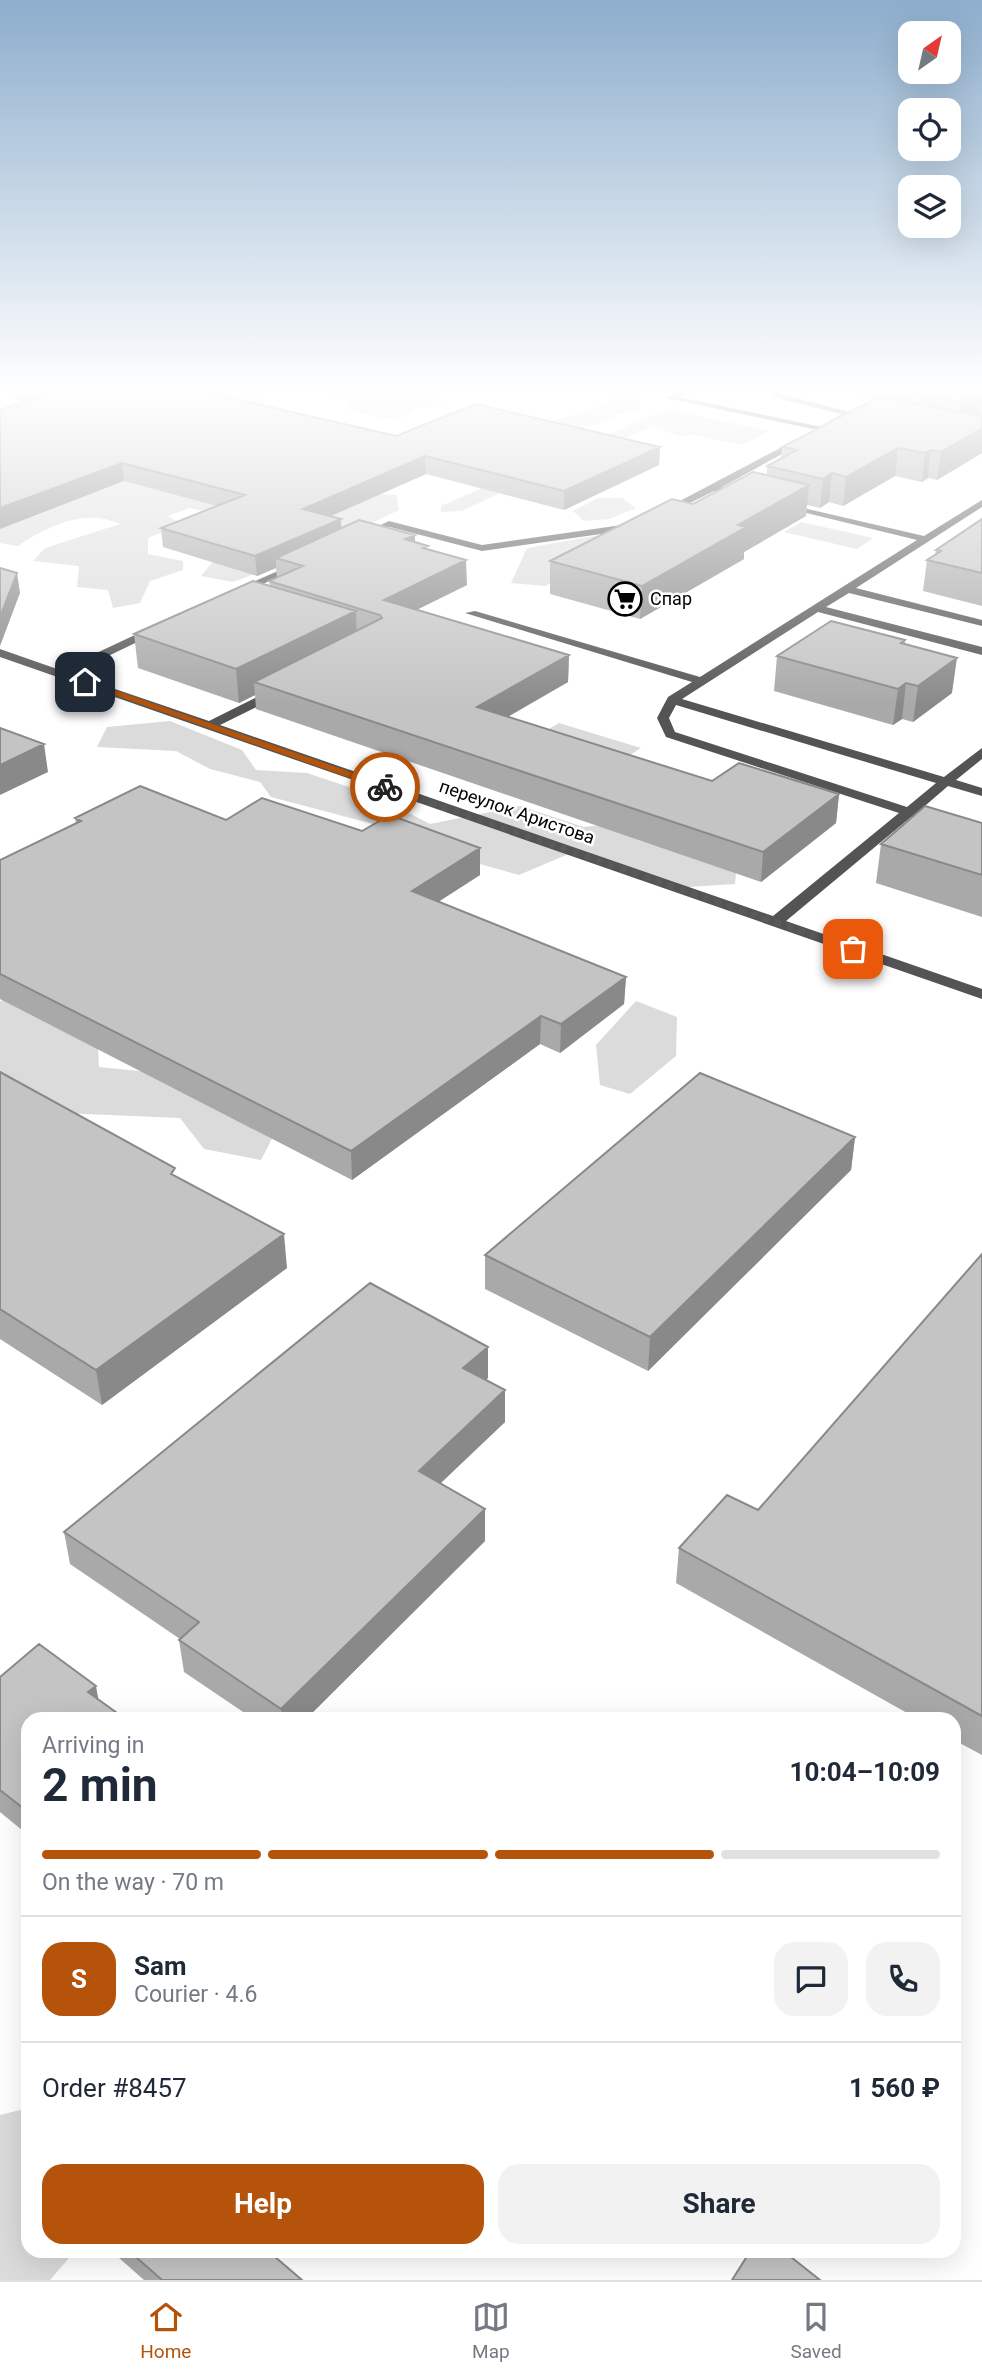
<!DOCTYPE html>
<html lang="en">
<head>
<meta charset="utf-8">
<style>
  :root { --surface:#fff; --page:#f2f2f3; --text:#1f2937; --muted:#747a83; --line:#e0e1e3; --accent:#b45309 }
  body { margin:0; font-family:Roboto,sans-serif; background:var(--page); color:var(--text); height:100vh; display:flex; flex-direction:column; font-size:26px; white-space:nowrap }
  * { box-sizing:border-box; margin:0 }
  p { font-size:23px; color:var(--muted) }
  .icon { flex:none; width:38px; height:38px; fill:none; stroke:currentColor; stroke-width:2; stroke-linecap:round; stroke-linejoin:round }
  .map { position:relative; flex:1; overflow:hidden }
  .panel { position:absolute; left:21px; top:1712px; width:940px; height:546px; display:flex; flex-direction:column; background:var(--surface); border-radius:21px; box-shadow:0 7px 28px #0002 }
  .panel>* { flex:none }
  .needle { width:46px; rotate:34deg }
  .fabs { position:absolute; left:898px; top:21px; display:grid; gap:14px }
  .fabs a { display:grid; place-items:center; width:63px; height:63px; border-radius:14px; background:var(--surface); box-shadow:0 7px 28px #0002; font-size:35px }
  .pin { position:absolute; display:grid; place-items:center; width:60px; height:60px; color:#fff; margin:-30px; border-radius:14px; box-shadow:0 4px 10px #0006 }
  .courier { position:absolute; display:grid; place-items:center; width:70px; height:70px; margin:-35px; border:5px solid #b45309; border-radius:50%; background:#fff; color:#222; box-shadow:0 2px 9px #0007 }
  .overview em { font-style:normal; font-weight:700 }
  .overview div { display:flex; flex-direction:column-reverse }
  .overview { display:flex; align-items:center; justify-content:space-between; height:119px; padding:0 21px }
  h1 { font-size:46px; font-weight:700; line-height:52px }
  .bar { display:grid; grid-template-columns:repeat(4,1fr); gap:10px 7px; align-content:center; height:84px; padding:0 21px }
  .bar i { height:9px; border-radius:5px; background:var(--line) }
  .bar .current { background:var(--accent) }
  .bar p { grid-column:span 4 }
  .line { display:flex; align-items:center; gap:18px; padding:0 21px; border-top:2px solid var(--line) }
  .line div { flex:1 }
  .round { display:grid; place-items:center; flex:none; width:74px; height:74px; border-radius:21px; background:var(--page) }
  .button { display:flex; gap:14px; margin-top:auto; padding:14px 21px }
  .button a { flex:1; height:80px; border-radius:21px; background:var(--accent); color:#fff; font-size:28px; font-weight:700; line-height:80px; text-align:center }
  .button a+a { background:var(--page); color:var(--text) }
  .menu { display:flex; justify-content:space-around; align-items:center; height:98px; border-top:2px solid var(--line); background:var(--surface); font-size:19px; color:var(--muted) }
  .menu a { display:grid; justify-items:center; gap:4px }
  .menu .current { color:var(--accent) }
  .map>svg:first-child { display:block }
</style>
</head>
<body>
<div class="map">
<svg width="982" height="2280" viewBox="0 0 982 2280">
  <rect width="100%" height="100%" fill="#fff"/>
  <!-- green -->
  <path fill="#dbdbdb" d="M 157,388 L 231,388 L 266,397 L 262,406 Z
    M 364,388 L 458,388 L 434,397 L 448,404 L 416,409 L 403,417 L 384,418 L 349,410 L 348,402 L 329,393 C 344,389 361,387 373,399 L 399,396 Z
    M 614,395 L 638,397 L 641,410 L 622,413 L 561,437 L 544,424 C 569,413 594,415 614,395 Z
    M 667,409 L 770,431 L 742,445 L 695,435 L 679,436 L 653,426 L 588,454 L 573,450 Z
    M 107,472 L 257,484 L 214,513 L 189,508 L 168,516 L 181,524 L 148,538 L 148,554 L 183,561 L 183,570 L 150,581 L 140,603 L 113,608 L 108,590 L 77,587 L 79,566 L 33,561 L 45,548 L 120,524 C 85,508 48,526 18,546 L 0,543 L 0,509 Z
    M 503,479 L 519,484 L 462,511 L 441,512 L 441,506 Z
    M 342,492 L 397,495 L 399,510 L 297,558 L 233,582 L 201,576 L 232,539 Z
    M 598,498 L 622,498 L 636,508 L 609,519 L 584,521 L 573,511 Z
    M 801,522 L 873,538 L 857,549 L 784,532 Z
    M 616,532 L 629,541 L 545,586 L 511,583 L 527,548 Z
    M 170,721 L 242,750 L 256,770 L 307,773 L 376,796 L 430,824 L 520,806 L 584,827 L 619,823 L 640,841 L 738,851 L 735,884 L 673,888 L 578,850 L 519,875 L 441,853 L 426,838 L 271,797 L 260,782 L 210,769 L 176,751 L 97,747 L 107,727 Z
    M 559,723 L 641,748 L 616,764 L 534,738 Z
    M 28,996 L 97,1023 L 99,1067 L 198,1077 L 280,1123 L 261,1160 L 204,1149 L 180,1118 L 62,1113 L 0,1077 L 0,1001 Z
    M 636,1001 L 677,1017 L 676,1056 L 630,1094 L 600,1085 L 596,1045 Z
    M 28,2108 L 28,2250 L 75,2251 L 50,2280 L 0,2280 L 0,2115 Z"/>
  <g fill="none" stroke-linecap="round" stroke-linejoin="round">
    <!-- minor -->
    <path fill="#545454" fill-rule="evenodd" d="M 687,388 L 697,388 L 679,397 L 827,428 L 822,431 L 666,398 Z
      M 765,388 L 774,388 L 785,395 L 854,413 L 835,425 L 829,425 L 829,421 L 842,414 L 779,399 Z
      M 801,437 L 806,440 L 804,442 L 722,487 L 727,489 L 727,493 L 714,491 L 668,514 L 659,512 Z
      M 982,500 L 982,507 L 856,588 L 982,620 L 982,626 L 849,593 L 826,607 L 982,647 L 982,655 L 818,612 L 682,699 L 944,777 L 982,748 L 982,759 L 956,780 L 982,788 L 982,796 L 948,786 L 919,811 L 982,831 L 982,840 L 911,817 L 786,921 L 982,989 L 982,999 L 0,657 L 0,649 L 60,670 L 152,627 L 160,627 L 160,631 L 71,674 L 209,721 L 271,690 L 279,690 L 279,696 L 220,725 L 773,916 L 899,813 L 666,737 L 657,718 L 668,697 L 692,682 L 465,613 L 475,611 L 700,677 L 917,540 L 782,507 L 782,503 L 924,536 ZM 676,705 L 936,783 L 907,807 L 675,732 L 669,718 Z
      M 389,521 L 482,545 L 636,523 L 641,526 L 636,529 L 482,551 L 390,527 L 367,538 L 358,536 Z
      M 296,563 L 300,564 L 300,568 L 242,593 L 232,591 Z"/>
  </g>
  <!-- wall -->
  <path fill="#a9a9a9" d="M 6,388 L 197,388 L 193,389 L 396,436 L 660,447 L 659,465 L 564,510 L 426,474 L 330,516 L 342,528 L 415,542 L 428,550 L 467,585 L 416,610 L 569,655 L 568,682 L 508,717 L 712,781 L 839,794 L 836,823 L 761,882 L 256,709 L 255,695 L 239,703 L 138,668 L 134,634 L 270,586 L 269,581 L 277,578 L 276,568 L 257,576 L 163,547 L 161,528 L 217,506 L 124,481 L 24,402 L 8,398 Z
    M 842,388 L 982,388 L 982,453 L 937,480 L 928,478 L 922,482 L 895,476 L 843,506 L 829,502 L 820,508 L 807,505 L 806,516 L 744,552 L 744,559 L 640,619 L 550,594 L 550,561 L 767,475 L 767,466 L 781,459 L 782,447 L 876,398 L 842,389 Z
    M 982,519 L 982,606 L 923,591 L 927,560 L 935,555 L 936,550 Z
    M 905,640 L 905,644 L 952,693 L 913,722 L 902,719 L 893,725 L 774,691 L 777,656 Z
    M 75,818 L 226,820 L 480,875 L 438,902 L 626,977 L 624,1004 L 560,1053 L 540,1044 L 352,1180 L 0,999 L 0,860 L 76,823 Z
    M 982,823 L 982,917 L 876,883 L 881,844 Z
    M 0,1072 L 176,1177 L 287,1268 L 102,1405 L 0,1339 Z
    M 855,1137 L 851,1170 L 648,1371 L 485,1289 L 485,1255 Z
    M 982,1254 L 982,1755 L 954,1740 L 954,1718 L 916,1718 L 676,1583 L 679,1548 L 758,1510 Z
    M 488,1378 L 485,1380 L 505,1390 L 505,1422 L 440,1483 L 485,1509 L 485,1541 L 307,1718 L 252,1718 L 184,1672 L 179,1640 L 180,1639 L 70,1564 L 64,1532 Z
    M 0,1677 L 98,1700 L 28,1718 L 28,1835 L 0,1812 Z
    M 110,2250 L 267,2250 L 302,2280 L 144,2280 Z"/>
  <!-- shaded-wall -->
  <path fill="#898989" d="M 982,391 L 982,406 L 979,405 L 977,418 L 958,429 L 961,402 Z
    M 982,428 L 982,453 L 937,480 L 941,452 Z
    M 660,447 L 659,465 L 564,510 L 564,491 Z
    M 898,448 L 895,476 L 843,506 L 846,477 Z
    M 931,450 L 928,478 L 922,482 L 925,453 Z
    M 425,456 L 426,474 L 304,528 L 303,509 Z
    M 122,463 L 124,481 L 0,529 L 0,508 Z
    M 832,473 L 829,502 L 820,508 L 823,479 Z
    M 809,485 L 806,516 L 744,552 L 744,559 L 640,619 L 642,586 L 738,525 Z
    M 341,519 L 342,539 L 276,558 L 276,568 L 257,576 L 255,556 Z
    M 415,535 L 415,559 L 405,539 Z
    M 466,560 L 467,585 L 384,626 L 384,600 Z
    M 17,573 L 20,593 L 0,646 L 0,617 Z
    M 356,611 L 357,645 L 254,682 L 255,695 L 239,703 L 236,669 Z
    M 569,655 L 568,682 L 477,734 L 477,707 Z
    M 957,658 L 952,693 L 913,722 L 918,686 Z
    M 906,683 L 902,719 L 893,725 L 898,689 Z
    M 44,744 L 48,772 L 0,795 L 0,765 Z
    M 839,794 L 836,823 L 761,882 L 763,852 Z
    M 480,848 L 480,875 L 413,918 L 412,891 Z
    M 626,977 L 624,1004 L 560,1053 L 561,1024 Z
    M 541,1016 L 540,1044 L 352,1180 L 351,1151 Z
    M 855,1137 L 851,1170 L 648,1371 L 650,1337 Z
    M 284,1234 L 287,1268 L 102,1405 L 96,1370 Z
    M 488,1347 L 488,1378 L 463,1399 L 463,1368 Z
    M 505,1390 L 505,1422 L 420,1503 L 419,1471 Z
    M 485,1509 L 485,1541 L 307,1718 L 282,1718 L 281,1709 Z
    M 96,1686 L 101,1714 L 88,1692 Z"/>
  <!-- building -->
  <path fill="#c4c4c4" stroke="#898989" stroke-width="2" d="M 31,388 L 187,388 L 396,436 L 476,404 L 660,447 L 564,491 L 425,456 L 303,509 L 341,519 L 255,556 L 161,528 L 245,495 L 122,463 L 0,508 L 0,410 L 52,393 Z
    M 897,388 L 982,388 L 982,391 L 961,402 L 894,389 Z
    M 879,397 L 982,416 L 982,428 L 941,452 L 931,450 L 925,453 L 898,448 L 846,477 L 832,473 L 823,479 L 767,466 L 797,450 L 782,447 Z
    M 753,472 L 809,485 L 738,525 L 746,527 L 642,586 L 550,561 L 672,499 L 693,504 Z
    M 982,519 L 982,573 L 927,560 L 941,551 L 936,550 Z
    M 359,520 L 415,535 L 405,539 L 428,546 L 423,548 L 466,560 L 384,600 L 569,655 L 477,707 L 712,781 L 739,763 L 839,794 L 763,852 L 254,682 L 382,618 L 380,615 L 269,581 L 303,566 L 276,558 Z
    M 0,568 L 17,573 L 0,617 Z
    M 253,581 L 356,611 L 236,669 L 134,634 Z
    M 831,621 L 905,640 L 901,643 L 957,658 L 918,686 L 906,683 L 898,689 L 777,656 Z
    M 0,728 L 44,744 L 0,765 Z
    M 140,786 L 226,820 L 262,798 L 362,831 L 390,815 L 480,848 L 412,891 L 626,977 L 561,1024 L 541,1016 L 351,1151 L 0,974 L 0,860 L 81,821 L 75,818 Z
    M 925,806 L 982,823 L 982,875 L 881,844 Z
    M 0,1072 L 175,1168 L 171,1174 L 284,1234 L 96,1370 L 0,1309 Z
    M 700,1073 L 855,1137 L 650,1337 L 485,1255 Z
    M 982,1254 L 982,1716 L 679,1548 L 727,1495 L 758,1510 Z
    M 370,1283 L 488,1347 L 463,1368 L 505,1390 L 419,1471 L 485,1509 L 281,1709 L 179,1640 L 199,1622 L 64,1532 Z
    M 39,1644 L 96,1686 L 88,1692 L 124,1718 L 28,1718 L 28,1812 L 0,1790 L 0,1677 Z
    M 128,2250 L 267,2250 L 302,2280 L 162,2280 Z
    M 751,2250 L 782,2250 L 820,2280 L 732,2280 Z"/>
  <!-- sky -->
  <linearGradient id="sky" x2="0" y2="1"><stop stop-color="#8cadcc"/><stop offset="0.55" stop-color="#fff"/><stop offset="1" stop-color="#fff" stop-opacity="0"/></linearGradient>
  <rect width="982" height="707" fill="url(#sky)"/>
  <!-- route -->
  <path fill="#b45309" d="M 85,680 L 388,785 L 389,787 L 382,789 L 83,684 Z"/>
  <g fill="none" stroke-linecap="round" stroke-linejoin="round">
    <!-- done -->
    <path stroke="#595959" stroke-width="7" stroke-dasharray="0 12.6" d="M 385,787 L 853,949"/>
  </g>
  <!-- icons -->
  <defs>
    <symbol id="supermarket-ring" viewBox="-11 -11 22 22"><circle r="9.5" fill="#fff" stroke="#000" stroke-width="1.5"/><path d="M-6-5.5h2.5l.6 2H6L4.5 2H-2.5L-4.4-4H-6ZM-1.5 3.2a1.3 1.3 0 1 0 .1 0ZM3 3.2a1.3 1.3 0 1 0 .1 0Z" fill="#000"/></symbol>
  </defs>
  <g fill-rule="evenodd">
    <use href="#supermarket-ring" x="606" y="580" width="38" height="38"/>
  </g>
  <g text-anchor="middle" stroke-width="5" stroke-linejoin="round" paint-order="stroke">
    <!-- far-poi labels -->
    <g font-size="18" fill="#000" stroke="#fff" text-anchor="start">
      <text x="650" y="605">Спар</text>
    </g>
    <!-- far-street labels -->
    <g font-size="18" fill="#000" stroke="#fff">
      <text transform="translate(517 812) rotate(19)" y="6">переулок Аристова</text>
    </g>
  </g>
</svg>
<div class="fabs">
<a><svg class="needle" viewBox="-14 -14 28 28"><path d="M0-13l5 13h-10z" fill="#e53935"/><path d="M0 13l5-13h-10z" fill="#747a83"/></svg></a>
<a><svg class="icon" aria-label="locate" viewBox="0 0 24 24"><circle cx="12" cy="12" r="6"/><path d="M12 2v4M12 18v4M2 12h4M18 12h4"/></svg></a>
<a><svg class="icon" aria-label="layers" viewBox="0 0 24 24"><path d="M12 4l9 5-9 5-9-5zM3 14l9 5 9-5"/></svg></a>
</div>
<div class="pin" style="left:853px;top:949px;background:#ea580c"><svg class="icon" aria-label="bag" viewBox="0 0 24 24"><path d="M5 8h14l-1 12H6zM9 8a3 3 0 0 1 6 0"/></svg></div>
<div class="pin" style="left:85px;top:682px;background:#1f2937"><svg class="icon" aria-label="home" viewBox="0 0 24 24"><path d="M3 11l9-7 9 7M6 9v11h12V9"/></svg></div>
<div class="courier" style="left:385px;top:787px"><svg class="icon" aria-label="bike" viewBox="0 0 24 24"><circle cx="6" cy="16" r="4"/><circle cx="18" cy="16" r="4"/><path d="M6 16l4-8h5l3 8M10 8l3 8H6M13 5h3"/></svg></div>
<section class="panel">
<div class="overview"><div><h1>2 min</h1><p>Arriving in</p></div><em>10:04–10:09</em></div>
<div class="bar"><i class="current"></i><i class="current"></i><i class="current"></i><i></i><p>On the way · 70 m</p></div>
<div class="line" style="height:126px"><b class="round" style="background:var(--accent);color:#fff">S</b><div><b>Sam</b><p>Courier · 4.6</p></div><a class="round"><svg class="icon" aria-label="chat" viewBox="0 0 24 24"><path d="M4 5h16v11H9l-5 4z"/></svg></a><a class="round"><svg class="icon" aria-label="phone" viewBox="0 0 24 24"><path d="M5 4h4l2 5-3 2q2 4 5 5l2-3 5 2v4C11 20 4 13 5 4z"/></svg></a></div>
<div class="line" style="height:91px"><div>Order #8457</div><b>1 560 ₽</b></div>
<div class="button"><a>Help</a><a>Share</a></div>
</section>
</div>
<nav class="menu">
<a class="current"><svg class="icon" aria-label="home" viewBox="0 0 24 24"><path d="M3 11l9-7 9 7M6 9v11h12V9"/></svg>Home</a>
<a><svg class="icon" aria-label="map" viewBox="0 0 24 24"><path d="M3 6l6-2 6 2 6-2v14l-6 2-6-2-6 2zM9 4v14M15 6v14"/></svg>Map</a>
<a><svg class="icon" aria-label="saved" viewBox="0 0 24 24"><path d="M7 4h10v16l-5-4-5 4z"/></svg>Saved</a>
</nav>
</body>
</html>
